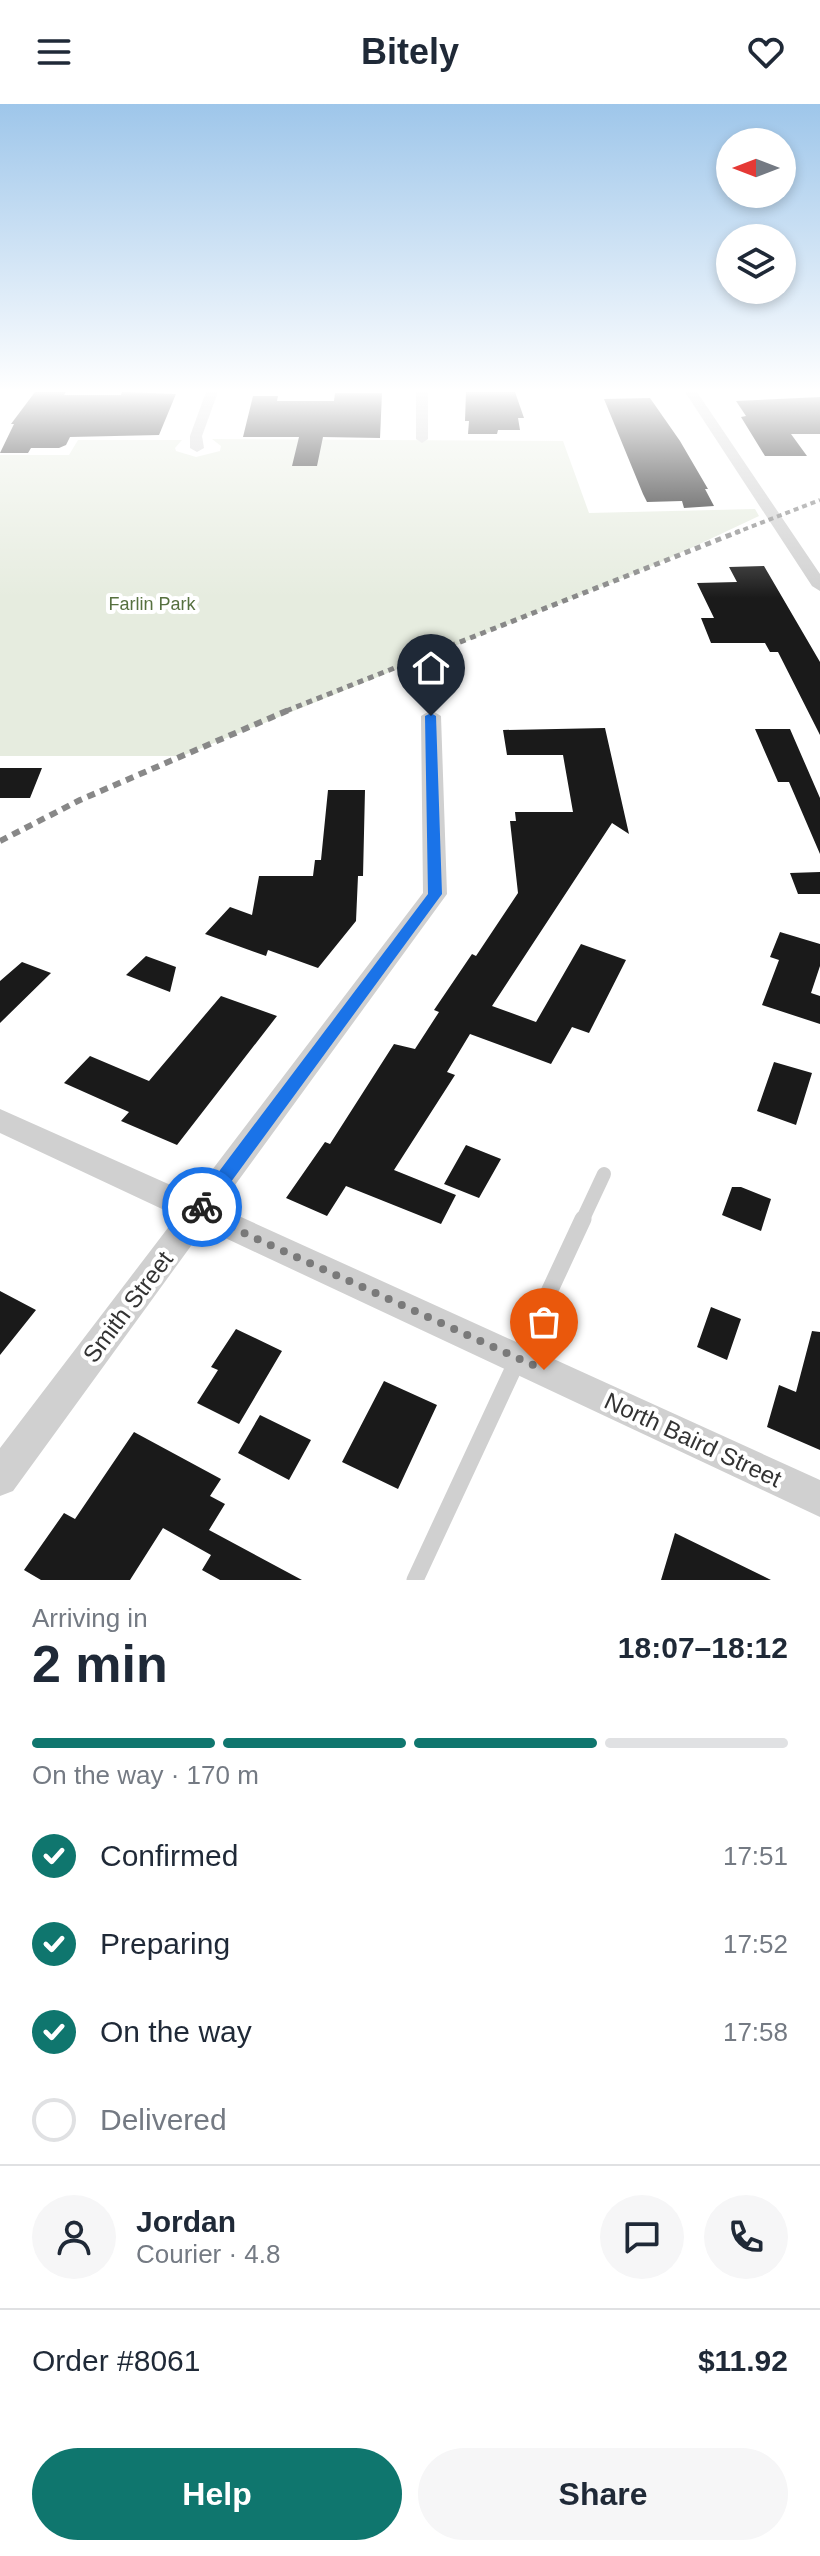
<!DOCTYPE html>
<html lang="en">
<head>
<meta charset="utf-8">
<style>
  :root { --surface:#fff; --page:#f6f6f7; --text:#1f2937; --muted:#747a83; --line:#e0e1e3; --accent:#0f766e }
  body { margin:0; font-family:Helvetica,sans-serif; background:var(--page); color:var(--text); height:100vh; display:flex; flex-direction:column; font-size:30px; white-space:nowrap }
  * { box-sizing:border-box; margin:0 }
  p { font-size:26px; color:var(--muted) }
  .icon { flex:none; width:44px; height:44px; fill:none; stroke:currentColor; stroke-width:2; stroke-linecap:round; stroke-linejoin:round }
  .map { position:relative; height:1476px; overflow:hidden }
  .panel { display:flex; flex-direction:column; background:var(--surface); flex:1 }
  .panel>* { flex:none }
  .needle { width:52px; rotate:270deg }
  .buttons { position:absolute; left:716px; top:24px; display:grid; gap:16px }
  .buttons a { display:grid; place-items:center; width:80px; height:80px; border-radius:50%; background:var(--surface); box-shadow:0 4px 12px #0003; font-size:40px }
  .pin { position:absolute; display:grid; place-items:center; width:68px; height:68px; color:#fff; margin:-82px -34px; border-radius:50% 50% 50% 0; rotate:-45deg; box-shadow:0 0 8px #0007 }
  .pin .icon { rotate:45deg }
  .courier { position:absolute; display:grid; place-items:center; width:80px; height:80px; margin:-40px; border:6px solid #1a73e8; border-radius:50%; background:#fff; color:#222; box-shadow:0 2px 10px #0007 }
  .headline em { font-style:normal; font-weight:700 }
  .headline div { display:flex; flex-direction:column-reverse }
  .headline { display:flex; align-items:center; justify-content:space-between; height:136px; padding:0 32px }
  h1 { font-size:52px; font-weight:700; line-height:60px }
  .bar { display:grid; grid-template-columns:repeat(4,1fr); gap:12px 8px; align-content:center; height:96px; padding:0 32px }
  .bar i { height:10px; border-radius:6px; background:var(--line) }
  .bar .on { background:var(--accent) }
  .bar p { grid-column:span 4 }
  .line { display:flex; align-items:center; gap:20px; padding:0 32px; border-top:2px solid var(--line) }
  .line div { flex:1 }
  .round { display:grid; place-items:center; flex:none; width:84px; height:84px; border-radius:42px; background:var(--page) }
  ol { padding:0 32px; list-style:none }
  li { display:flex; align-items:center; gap:24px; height:88px }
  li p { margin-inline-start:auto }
  li .icon { padding:8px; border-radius:50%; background:var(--accent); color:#fff; stroke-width:4 }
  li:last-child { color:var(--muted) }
  li i { width:44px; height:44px; border:4px solid var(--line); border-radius:50% }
  .primary-button { display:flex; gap:16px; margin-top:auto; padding:16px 32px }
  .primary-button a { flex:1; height:92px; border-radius:48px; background:var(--accent); color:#fff; font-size:32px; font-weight:700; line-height:92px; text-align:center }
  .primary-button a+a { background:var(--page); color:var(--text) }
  header { display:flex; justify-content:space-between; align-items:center; height:104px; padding:0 32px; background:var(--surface); font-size:36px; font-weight:700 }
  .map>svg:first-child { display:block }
</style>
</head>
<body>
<header><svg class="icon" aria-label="menu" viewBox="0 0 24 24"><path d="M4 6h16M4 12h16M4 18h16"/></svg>Bitely<svg class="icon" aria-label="heart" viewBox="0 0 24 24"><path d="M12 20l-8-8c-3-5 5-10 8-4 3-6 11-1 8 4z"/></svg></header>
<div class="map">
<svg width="820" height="1476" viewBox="0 0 820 1476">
  <rect width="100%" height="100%" fill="#fff"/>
  <!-- green -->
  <path fill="#e6ecdf" d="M 212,335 L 563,337 L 589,409 L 755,405 L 759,412 L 657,460 L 182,652 L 0,652 L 0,351 L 69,351 L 78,336 L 182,336 L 175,344 L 176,347 L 196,353 L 220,347 L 221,342 Z"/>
  <!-- building -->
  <path fill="#1a1a1a" d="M 35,288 L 66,288 L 64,291 L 121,291 L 122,288 L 176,290 L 159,331 L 70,333 L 66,341 L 59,344 L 31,344 L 28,349 L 0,349 L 14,320 L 11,320 Z
    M 466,288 L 515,288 L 524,314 L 518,314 L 520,326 L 498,326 L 497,330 L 468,330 L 469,317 L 465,317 Z
    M 335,289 L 382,289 L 380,334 L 323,333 L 317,362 L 292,362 L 299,333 L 243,333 L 253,292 L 278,292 L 277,297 L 334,297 Z
    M 820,293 L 820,330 L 791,330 L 807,352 L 765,352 L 741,313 L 746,312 L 736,297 Z
    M 650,294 L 680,337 L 708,385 L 705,385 L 714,402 L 684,404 L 682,397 L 647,398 L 643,390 L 604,295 Z
    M 764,462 L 820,558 L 820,631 L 778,548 L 770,548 L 765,539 L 711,539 L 701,514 L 714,514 L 697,479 L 737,478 L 729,463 Z
    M 605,624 L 629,730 L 612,719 L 492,902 L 536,918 L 581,840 L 626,856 L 589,929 L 572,923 L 551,960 L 470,930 L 447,968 L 455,971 L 394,1066 L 456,1091 L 441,1120 L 346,1082 L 327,1112 L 286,1094 L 325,1038 L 330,1040 L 394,940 L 415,945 L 439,908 L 434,906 L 472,850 L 476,852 L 518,789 L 510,717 L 516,717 L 515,708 L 573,708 L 563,651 L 507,651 L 503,626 Z
    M 755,625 L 790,625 L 820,694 L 820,750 L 789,678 L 778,678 Z
    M 0,664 L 42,664 L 30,694 L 0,694 Z
    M 328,686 L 365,686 L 363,772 L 358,772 L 356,817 L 318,864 L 268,846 L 266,852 L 205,830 L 230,803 L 252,811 L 259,772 L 313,772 L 315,756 L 321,756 Z
    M 820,768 L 820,790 L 798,790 L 790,769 Z
    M 780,828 L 820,840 L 820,862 L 811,889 L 820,892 L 820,920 L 762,901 L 779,856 L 770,853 Z
    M 146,852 L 176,863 L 170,888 L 126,871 Z
    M 22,858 L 51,869 L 0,919 L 0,877 Z
    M 221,892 L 277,912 L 177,1041 L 121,1017 L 129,1008 L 64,979 L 90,952 L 149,977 Z
    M 774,958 L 812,969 L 796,1021 L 757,1007 Z
    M 466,1041 L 501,1055 L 479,1094 L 444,1080 Z
    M 732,1083 L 741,1083 L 771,1095 L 761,1127 L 722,1111 Z
    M 0,1187 L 36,1206 L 0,1251 Z
    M 711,1203 L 741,1215 L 727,1256 L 697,1243 Z
    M 236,1225 L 282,1247 L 239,1320 L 197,1299 L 218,1266 L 211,1263 Z
    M 812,1227 L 820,1228 L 820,1346 L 767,1323 L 779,1281 L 796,1288 Z
    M 384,1277 L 437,1301 L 398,1385 L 342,1358 Z
    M 260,1311 L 311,1336 L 289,1376 L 238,1349 Z
    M 134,1328 L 221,1375 L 210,1392 L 225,1400 L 209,1426 L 302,1476 L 220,1476 L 202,1466 L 211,1451 L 163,1424 L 130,1476 L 41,1476 L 24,1466 L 64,1409 L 75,1415 Z
    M 675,1429 L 771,1476 L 661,1476 Z"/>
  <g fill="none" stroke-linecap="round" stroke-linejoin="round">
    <!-- service-far1 -->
    <path stroke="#d0d0d0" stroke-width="14" d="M 582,1117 L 604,1070"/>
    <!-- service -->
    <path stroke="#d0d0d0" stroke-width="17" d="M 415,1476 L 583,1115"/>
    <!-- minor -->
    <path fill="#d0d0d0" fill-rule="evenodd" d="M 206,288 L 218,288 L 202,332 L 204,344 L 197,348 L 190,344 L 190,332 Z
      M 416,288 L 428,288 L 428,335 L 422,339 L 416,335 Z
      M 685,288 L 697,288 L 820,470 L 820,487 L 812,482 Z
      M 431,606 L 441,612 L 447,790 L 219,1103 L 820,1376 L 820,1413 L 204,1124 L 13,1387 L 0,1392 L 0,1344 L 177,1112 L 0,1029 L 0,1005 L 193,1091 L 423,789 L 421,612 Z"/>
    <!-- rail-far2 -->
    <path stroke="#888" stroke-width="4" stroke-dasharray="5 4" stroke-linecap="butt" d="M 735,429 L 820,396"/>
    <!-- rail-far1 -->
    <path stroke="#888" stroke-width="5" stroke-dasharray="6 5" stroke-linecap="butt" d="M 286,607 L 740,427"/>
    <!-- rail -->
    <path stroke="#888" stroke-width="6" stroke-dasharray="8 6" stroke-linecap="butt" d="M 0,737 L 80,696 L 291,605"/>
  </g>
  <!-- sky -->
  <linearGradient id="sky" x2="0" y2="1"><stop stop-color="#9ec6ea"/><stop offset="0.58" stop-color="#fff"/><stop offset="1" stop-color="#fff" stop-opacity="0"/></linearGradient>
  <rect width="820" height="494" fill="url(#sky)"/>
  <!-- route -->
  <path fill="#1a73e8" d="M 431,609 L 436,612 L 442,790 L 209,1108 L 196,1108 L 193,1103 L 196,1098 L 428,790 L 425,612 Z"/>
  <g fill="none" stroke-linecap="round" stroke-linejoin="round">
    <!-- done -->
    <path stroke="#7a7a7a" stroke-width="8" stroke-dasharray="0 14.4" d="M 202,1103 L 198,1108 L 544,1266"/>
  </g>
  <g text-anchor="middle" stroke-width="8" stroke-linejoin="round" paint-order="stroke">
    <!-- far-park labels -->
    <g font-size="18" fill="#56703f" stroke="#fff">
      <text x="152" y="506">Farlin Park</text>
    </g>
    <!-- near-street labels -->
    <g font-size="24" fill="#333" stroke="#fff">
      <text transform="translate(128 1203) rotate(-53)" y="8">Smith Street</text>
      <text transform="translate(693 1336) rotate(25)" y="8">North Baird Street</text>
    </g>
  </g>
</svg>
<div class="buttons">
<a><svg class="needle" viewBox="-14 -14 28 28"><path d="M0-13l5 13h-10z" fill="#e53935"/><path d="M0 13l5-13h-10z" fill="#747a83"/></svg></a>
<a><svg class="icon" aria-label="layers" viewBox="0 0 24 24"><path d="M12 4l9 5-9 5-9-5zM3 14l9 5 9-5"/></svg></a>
</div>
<div class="pin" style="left:544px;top:1266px;background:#ea580c"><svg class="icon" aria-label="bag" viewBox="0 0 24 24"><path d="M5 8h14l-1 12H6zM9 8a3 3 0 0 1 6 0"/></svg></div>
<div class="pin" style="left:431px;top:612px;background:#1f2937"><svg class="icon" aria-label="home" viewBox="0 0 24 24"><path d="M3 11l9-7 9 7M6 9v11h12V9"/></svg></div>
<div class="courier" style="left:202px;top:1103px"><svg class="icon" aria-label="bike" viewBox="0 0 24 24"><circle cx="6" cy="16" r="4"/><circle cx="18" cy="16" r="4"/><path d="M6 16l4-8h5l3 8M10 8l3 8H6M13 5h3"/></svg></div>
</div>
<section class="panel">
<div class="headline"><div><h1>2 min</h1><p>Arriving in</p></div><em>18:07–18:12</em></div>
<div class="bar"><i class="on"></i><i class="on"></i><i class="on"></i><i></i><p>On the way · 170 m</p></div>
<ol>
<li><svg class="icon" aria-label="check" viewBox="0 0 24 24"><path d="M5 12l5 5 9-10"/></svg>Confirmed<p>17:51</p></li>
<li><svg class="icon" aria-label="check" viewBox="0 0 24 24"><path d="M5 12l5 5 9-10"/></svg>Preparing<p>17:52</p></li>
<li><svg class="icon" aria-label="check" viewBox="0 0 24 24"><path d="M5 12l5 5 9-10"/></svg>On the way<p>17:58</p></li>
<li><i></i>Delivered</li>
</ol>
<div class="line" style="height:144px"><a class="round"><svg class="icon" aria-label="person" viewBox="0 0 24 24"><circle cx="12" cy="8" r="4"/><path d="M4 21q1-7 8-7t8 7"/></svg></a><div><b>Jordan</b><p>Courier · 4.8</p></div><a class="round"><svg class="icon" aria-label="chat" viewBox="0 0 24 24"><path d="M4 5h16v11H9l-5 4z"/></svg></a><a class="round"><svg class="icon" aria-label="phone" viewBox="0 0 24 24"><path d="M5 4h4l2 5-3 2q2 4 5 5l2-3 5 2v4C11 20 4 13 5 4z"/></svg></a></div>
<div class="line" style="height:104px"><div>Order #8061</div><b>$11.92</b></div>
<div class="primary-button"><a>Help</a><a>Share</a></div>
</section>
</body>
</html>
